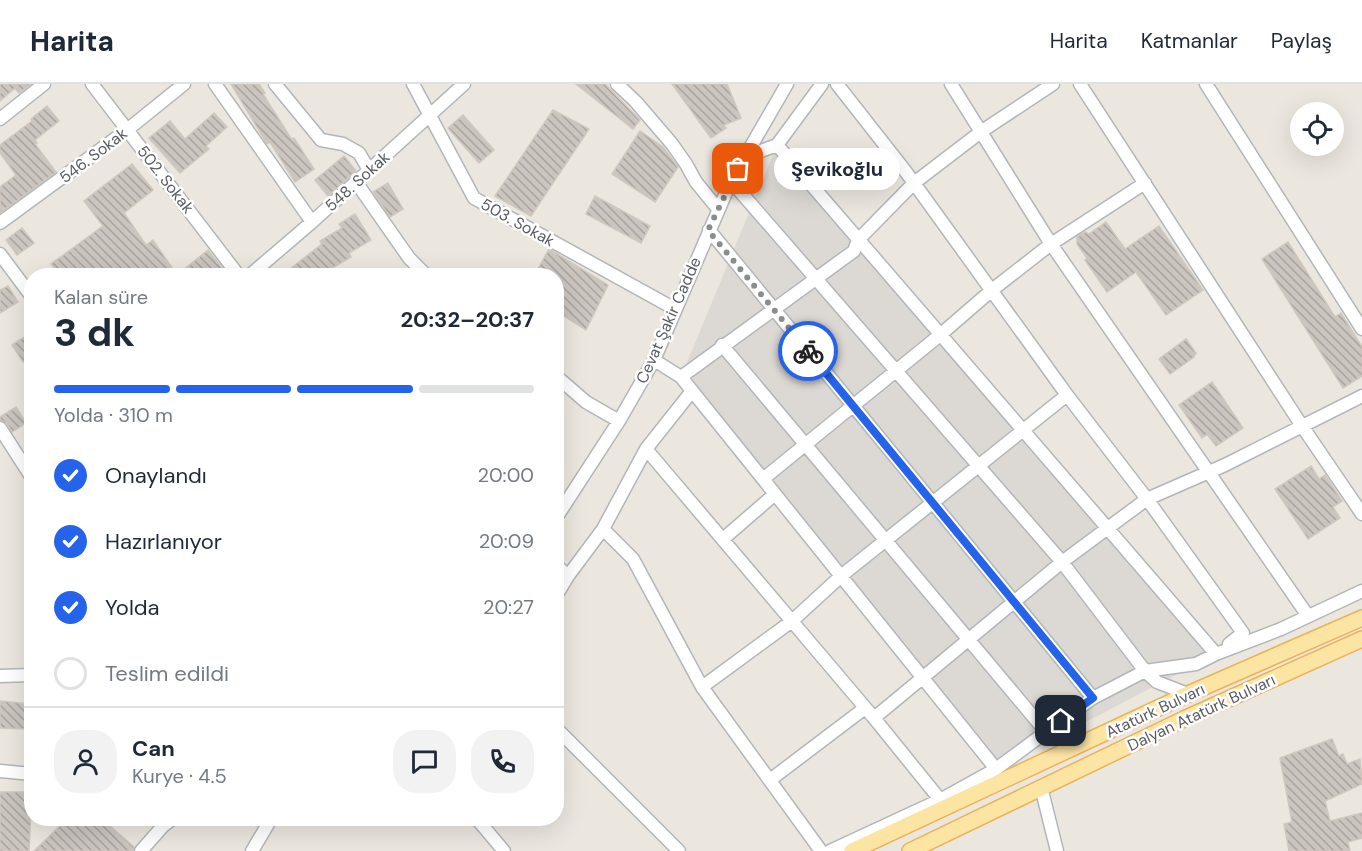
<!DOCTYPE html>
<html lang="tr">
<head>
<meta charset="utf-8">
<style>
  :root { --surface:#fff; --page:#f2f2f3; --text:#1f2937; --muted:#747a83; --line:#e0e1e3; --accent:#2563eb }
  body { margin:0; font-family:"DM Sans",sans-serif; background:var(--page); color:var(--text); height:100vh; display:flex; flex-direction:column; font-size:22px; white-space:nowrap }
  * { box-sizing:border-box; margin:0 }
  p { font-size:20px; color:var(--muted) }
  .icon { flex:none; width:33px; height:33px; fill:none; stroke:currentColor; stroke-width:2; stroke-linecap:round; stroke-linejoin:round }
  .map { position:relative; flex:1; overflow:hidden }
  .sheet { position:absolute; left:24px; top:184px; width:540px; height:558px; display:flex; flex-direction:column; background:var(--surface); border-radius:24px; box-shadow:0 6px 24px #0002 }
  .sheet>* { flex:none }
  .buttons { position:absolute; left:1290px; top:18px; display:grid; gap:12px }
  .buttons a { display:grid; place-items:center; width:54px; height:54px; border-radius:50%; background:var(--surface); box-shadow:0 6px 24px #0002; font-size:30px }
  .pin { position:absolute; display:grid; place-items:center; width:51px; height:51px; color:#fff; margin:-26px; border-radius:12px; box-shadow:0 3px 9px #0006 }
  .courier { position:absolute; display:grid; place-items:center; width:60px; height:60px; margin:-30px; border:4px solid #2563eb; border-radius:50%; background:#fff; color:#222; box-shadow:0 2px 8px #0007 }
  .bubble { position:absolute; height:42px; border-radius:21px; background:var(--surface); box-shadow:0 6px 24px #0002; font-size:20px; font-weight:700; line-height:42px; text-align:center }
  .overview em { font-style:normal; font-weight:700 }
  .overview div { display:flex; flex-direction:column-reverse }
  .overview { display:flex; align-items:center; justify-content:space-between; height:102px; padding:0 30px }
  h1 { font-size:39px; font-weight:700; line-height:45px }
  .bar { display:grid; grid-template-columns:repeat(4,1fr); gap:9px 6px; align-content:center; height:72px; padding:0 30px }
  .bar i { height:8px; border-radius:4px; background:var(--line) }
  .bar .current { background:var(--accent) }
  .bar p { grid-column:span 4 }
  .line { display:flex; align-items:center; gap:15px; padding:0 30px; border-top:2px solid var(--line) }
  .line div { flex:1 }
  .round { display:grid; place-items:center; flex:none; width:63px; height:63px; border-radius:24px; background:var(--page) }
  ol { padding:0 30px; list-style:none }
  li { display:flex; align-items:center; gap:18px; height:66px }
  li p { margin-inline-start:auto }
  li .icon { padding:6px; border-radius:50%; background:var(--accent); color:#fff; stroke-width:4 }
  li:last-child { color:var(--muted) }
  li i { width:33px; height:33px; border:3px solid var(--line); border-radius:50% }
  header { display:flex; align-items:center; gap:36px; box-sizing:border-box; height:84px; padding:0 30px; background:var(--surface); border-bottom:2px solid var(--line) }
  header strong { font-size:28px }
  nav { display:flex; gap:33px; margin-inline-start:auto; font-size:21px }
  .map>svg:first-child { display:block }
</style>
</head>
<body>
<header>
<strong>Harita</strong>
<nav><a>Harita</a><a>Katmanlar</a><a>Paylaş</a></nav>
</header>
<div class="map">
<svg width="1362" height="767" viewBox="0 0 1362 767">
  <defs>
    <pattern id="building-back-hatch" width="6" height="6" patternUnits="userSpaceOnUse" patternTransform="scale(1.5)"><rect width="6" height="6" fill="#cbc5c0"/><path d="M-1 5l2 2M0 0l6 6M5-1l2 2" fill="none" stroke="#a8a39f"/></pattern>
  </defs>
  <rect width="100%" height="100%" fill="#ebe7df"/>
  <!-- industrial -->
  <path fill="#dcd9d4" d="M 777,61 L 1216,570 L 996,685 L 681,293 Z"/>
  <!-- building -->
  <path fill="url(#building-back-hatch)" stroke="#cfc8be" stroke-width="1.5" d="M 0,0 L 31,0 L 19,9 L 15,4 L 0,17 Z
    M 231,0 L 259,0 L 265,9 L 263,10 L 292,56 L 294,54 L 314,85 L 295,98 L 270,58 L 267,60 Z
    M 576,0 L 605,0 L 640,36 L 633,45 Z
    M 672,0 L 727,0 L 741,34 L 724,41 L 726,44 L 711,54 Z
    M 47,22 L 59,37 L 35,56 L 37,59 L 35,60 L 56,88 L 0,129 L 0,103 L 16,91 L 0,69 L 0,61 L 32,37 L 31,35 Z
    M 553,26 L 589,45 L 531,132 L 495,112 Z
    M 214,29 L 227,43 L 206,62 L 209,65 L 180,89 L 149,54 L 170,37 L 185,55 Z
    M 463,31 L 494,66 L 479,79 L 448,44 Z
    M 640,47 L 663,63 L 678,83 L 655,118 L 612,90 Z
    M 344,72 L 356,87 L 328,112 L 315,96 Z
    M 132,80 L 153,106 L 124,129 L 146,161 L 153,156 L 177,191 L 208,166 L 228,192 L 60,192 L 51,180 L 103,142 L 84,117 Z
    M 388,99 L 403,125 L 390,133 L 373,108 Z
    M 595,112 L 650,142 L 641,159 L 586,130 Z
    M 355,130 L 371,156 L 349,169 L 351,173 L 329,186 L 334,192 L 281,192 L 322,160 L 320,157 L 342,144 L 339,140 Z
    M 1106,138 L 1125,165 L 1159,142 L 1203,206 L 1166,231 L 1136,188 L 1107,208 L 1085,176 L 1087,174 L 1077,160 L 1077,153 L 1085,148 L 1089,150 Z
    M 22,144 L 34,159 L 17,171 L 6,156 Z
    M 1288,158 L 1335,233 L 1341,229 L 1362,263 L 1362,292 L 1343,304 L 1262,175 Z
    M 549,165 L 608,201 L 586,246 L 556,227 L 556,192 L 534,192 Z
    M 8,202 L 18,218 L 0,229 L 0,206 Z
    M 32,248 L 32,272 L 23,278 L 12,261 Z
    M 1186,255 L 1196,269 L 1194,273 L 1170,290 L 1159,275 Z
    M 1212,298 L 1243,344 L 1216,362 L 1207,350 L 1202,354 L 1179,321 Z
    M 16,323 L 26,339 L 12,348 L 7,339 L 0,336 L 0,333 Z
    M 1311,382 L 1319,395 L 1325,391 L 1342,417 L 1333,423 L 1340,434 L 1308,455 L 1275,405 Z
    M 0,617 L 29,620 L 26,645 L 0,644 Z
    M 1332,655 L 1339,672 L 1343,670 L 1347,680 L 1360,675 L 1362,700 L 1325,717 L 1330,737 L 1362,729 L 1362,754 L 1348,758 L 1350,767 L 1289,767 L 1284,740 L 1292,738 L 1280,674 Z
    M 0,708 L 32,708 L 29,767 L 0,767 Z
    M 67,735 L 102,735 L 134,763 L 133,767 L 34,767 Z"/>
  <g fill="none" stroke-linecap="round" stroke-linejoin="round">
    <defs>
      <path id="minor" d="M 92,0 L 239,192
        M 215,0 L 312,138
        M 275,0 L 321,56 L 343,60 L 359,69 L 369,86
        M 413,0 L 474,114 L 675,225
        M 617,0 L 636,18 L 672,60 L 686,80 L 696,98 L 718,125
        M 837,0 L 906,88 L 1067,311 L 1147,415 L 1243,549 L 1229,560
        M 951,0 L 1051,160 L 1308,532
        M 1080,0 L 1302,342 L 1362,430
        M 1206,0 L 1362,245
        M 0,35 L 44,0
        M 777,61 L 1216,570
        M 745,73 L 777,61 L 822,0
        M 731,97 L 1062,478 L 1145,587 L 1157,598 L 1188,610
        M 356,98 L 409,174 L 427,192
        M 0,139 L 127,46 L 184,0
        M 709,146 L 1093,614 L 1145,587 L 1196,580 L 1216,570 L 1281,545 L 1362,507
        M 0,170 L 32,213
        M 249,192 L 312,138 L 464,0
        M 722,261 L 1046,648 L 1093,614
        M 654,276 L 681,293 L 996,685 L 1046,648
        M 556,292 L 586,318 L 619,337
        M 681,293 L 854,167 L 858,156 L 914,99 L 982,47 L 1053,0
        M 0,344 L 32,394
        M 646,365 L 874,634 L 946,723
        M 763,395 L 940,251 L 992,206 L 1051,160 L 1145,99
        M 556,434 L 619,337 L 654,276 L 731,97 L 787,0
        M 603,445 L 633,475 L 702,603 L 821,767
        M 723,455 L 775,410
        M 556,481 L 568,492 L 603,445 L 646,365 L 692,307
        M 556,512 L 568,492
        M 0,592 L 32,591
        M 702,603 L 792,537 L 841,492 L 1067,311
        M 874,634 L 1062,478 L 1147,415 L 1225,381 L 1362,312
        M 556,644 L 679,767
        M 0,687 L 32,690
        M 770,696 L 865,624
        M 1041,703 L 1057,767
        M 477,735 L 504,767
        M 141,767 L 163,742 L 172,735
        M 252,767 L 271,735
        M 830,767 L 940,716 L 996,685"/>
      <path id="major" d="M 852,767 L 1188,610 L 1362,534
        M 910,767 L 1186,634 L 1362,555"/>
    </defs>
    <!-- minor casing -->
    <use href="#minor" stroke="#b2b6ba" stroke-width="15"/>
    <!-- major casing -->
    <use href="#major" stroke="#ecb257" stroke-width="18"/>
    <!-- minor -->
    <use href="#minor" stroke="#fff" stroke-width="12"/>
    <!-- major -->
    <use href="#major" stroke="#fce4a3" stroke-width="15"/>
  </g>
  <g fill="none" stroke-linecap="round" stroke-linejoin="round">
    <!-- done -->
    <path stroke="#8b8d8c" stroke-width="6" stroke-dasharray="0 10.8" d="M 738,85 L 708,146 L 808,267"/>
    <!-- route -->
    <path stroke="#2563eb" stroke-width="8" d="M 808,267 L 1093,614 L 1061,637"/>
  </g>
  <g text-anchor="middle" stroke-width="5" stroke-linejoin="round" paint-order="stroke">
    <!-- street labels -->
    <g font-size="16" fill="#585c60" stroke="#fff">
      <text transform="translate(93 71) rotate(-37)" y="6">546. Sokak</text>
      <text transform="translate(166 95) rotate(52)" y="6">502. Sokak</text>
      <text transform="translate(357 97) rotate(-42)" y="6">548. Sokak</text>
      <text transform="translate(518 138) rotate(29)" y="6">503. Sokak</text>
      <text transform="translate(668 236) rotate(-66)" y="6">Cevat Şakir Cadde</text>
      <text transform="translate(1155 626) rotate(-25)" y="6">Atatürk Bulvarı</text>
      <text transform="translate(1201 628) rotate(-25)" y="6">Dalyan Atatürk Bulvarı</text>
    </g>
  </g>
</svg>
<div class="buttons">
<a><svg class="icon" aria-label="locate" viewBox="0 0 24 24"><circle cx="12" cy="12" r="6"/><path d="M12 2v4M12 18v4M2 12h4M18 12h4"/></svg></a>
</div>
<div class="pin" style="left:738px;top:85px;background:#ea580c"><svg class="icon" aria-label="bag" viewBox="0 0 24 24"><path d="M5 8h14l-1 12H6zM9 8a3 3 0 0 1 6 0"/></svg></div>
<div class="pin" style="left:1061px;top:637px;background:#1f2937"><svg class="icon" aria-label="home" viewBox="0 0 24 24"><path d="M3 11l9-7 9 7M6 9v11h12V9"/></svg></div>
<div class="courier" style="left:808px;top:267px"><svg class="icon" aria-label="bike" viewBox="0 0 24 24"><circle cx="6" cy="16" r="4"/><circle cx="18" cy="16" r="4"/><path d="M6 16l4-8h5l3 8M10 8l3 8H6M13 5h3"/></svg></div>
<div class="bubble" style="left:774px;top:64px;width:126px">Şevikoğlu</div>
<section class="sheet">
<div class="overview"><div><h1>3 dk</h1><p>Kalan süre</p></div><em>20:32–20:37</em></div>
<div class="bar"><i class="current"></i><i class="current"></i><i class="current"></i><i></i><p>Yolda · 310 m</p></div>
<ol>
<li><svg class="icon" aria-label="check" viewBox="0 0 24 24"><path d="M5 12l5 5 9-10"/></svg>Onaylandı<p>20:00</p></li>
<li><svg class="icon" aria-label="check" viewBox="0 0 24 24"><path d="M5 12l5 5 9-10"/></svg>Hazırlanıyor<p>20:09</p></li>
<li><svg class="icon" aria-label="check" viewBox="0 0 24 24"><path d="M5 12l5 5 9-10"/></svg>Yolda<p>20:27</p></li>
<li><i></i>Teslim edildi</li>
</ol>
<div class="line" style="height:108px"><a class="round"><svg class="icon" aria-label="person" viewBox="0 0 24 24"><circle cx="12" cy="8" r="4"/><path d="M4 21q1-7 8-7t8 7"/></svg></a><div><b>Can</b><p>Kurye · 4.5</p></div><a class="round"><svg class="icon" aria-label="chat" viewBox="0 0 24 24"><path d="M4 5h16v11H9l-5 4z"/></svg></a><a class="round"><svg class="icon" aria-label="phone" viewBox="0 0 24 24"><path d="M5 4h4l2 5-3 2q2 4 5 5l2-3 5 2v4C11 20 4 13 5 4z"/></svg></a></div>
</section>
</div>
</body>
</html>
